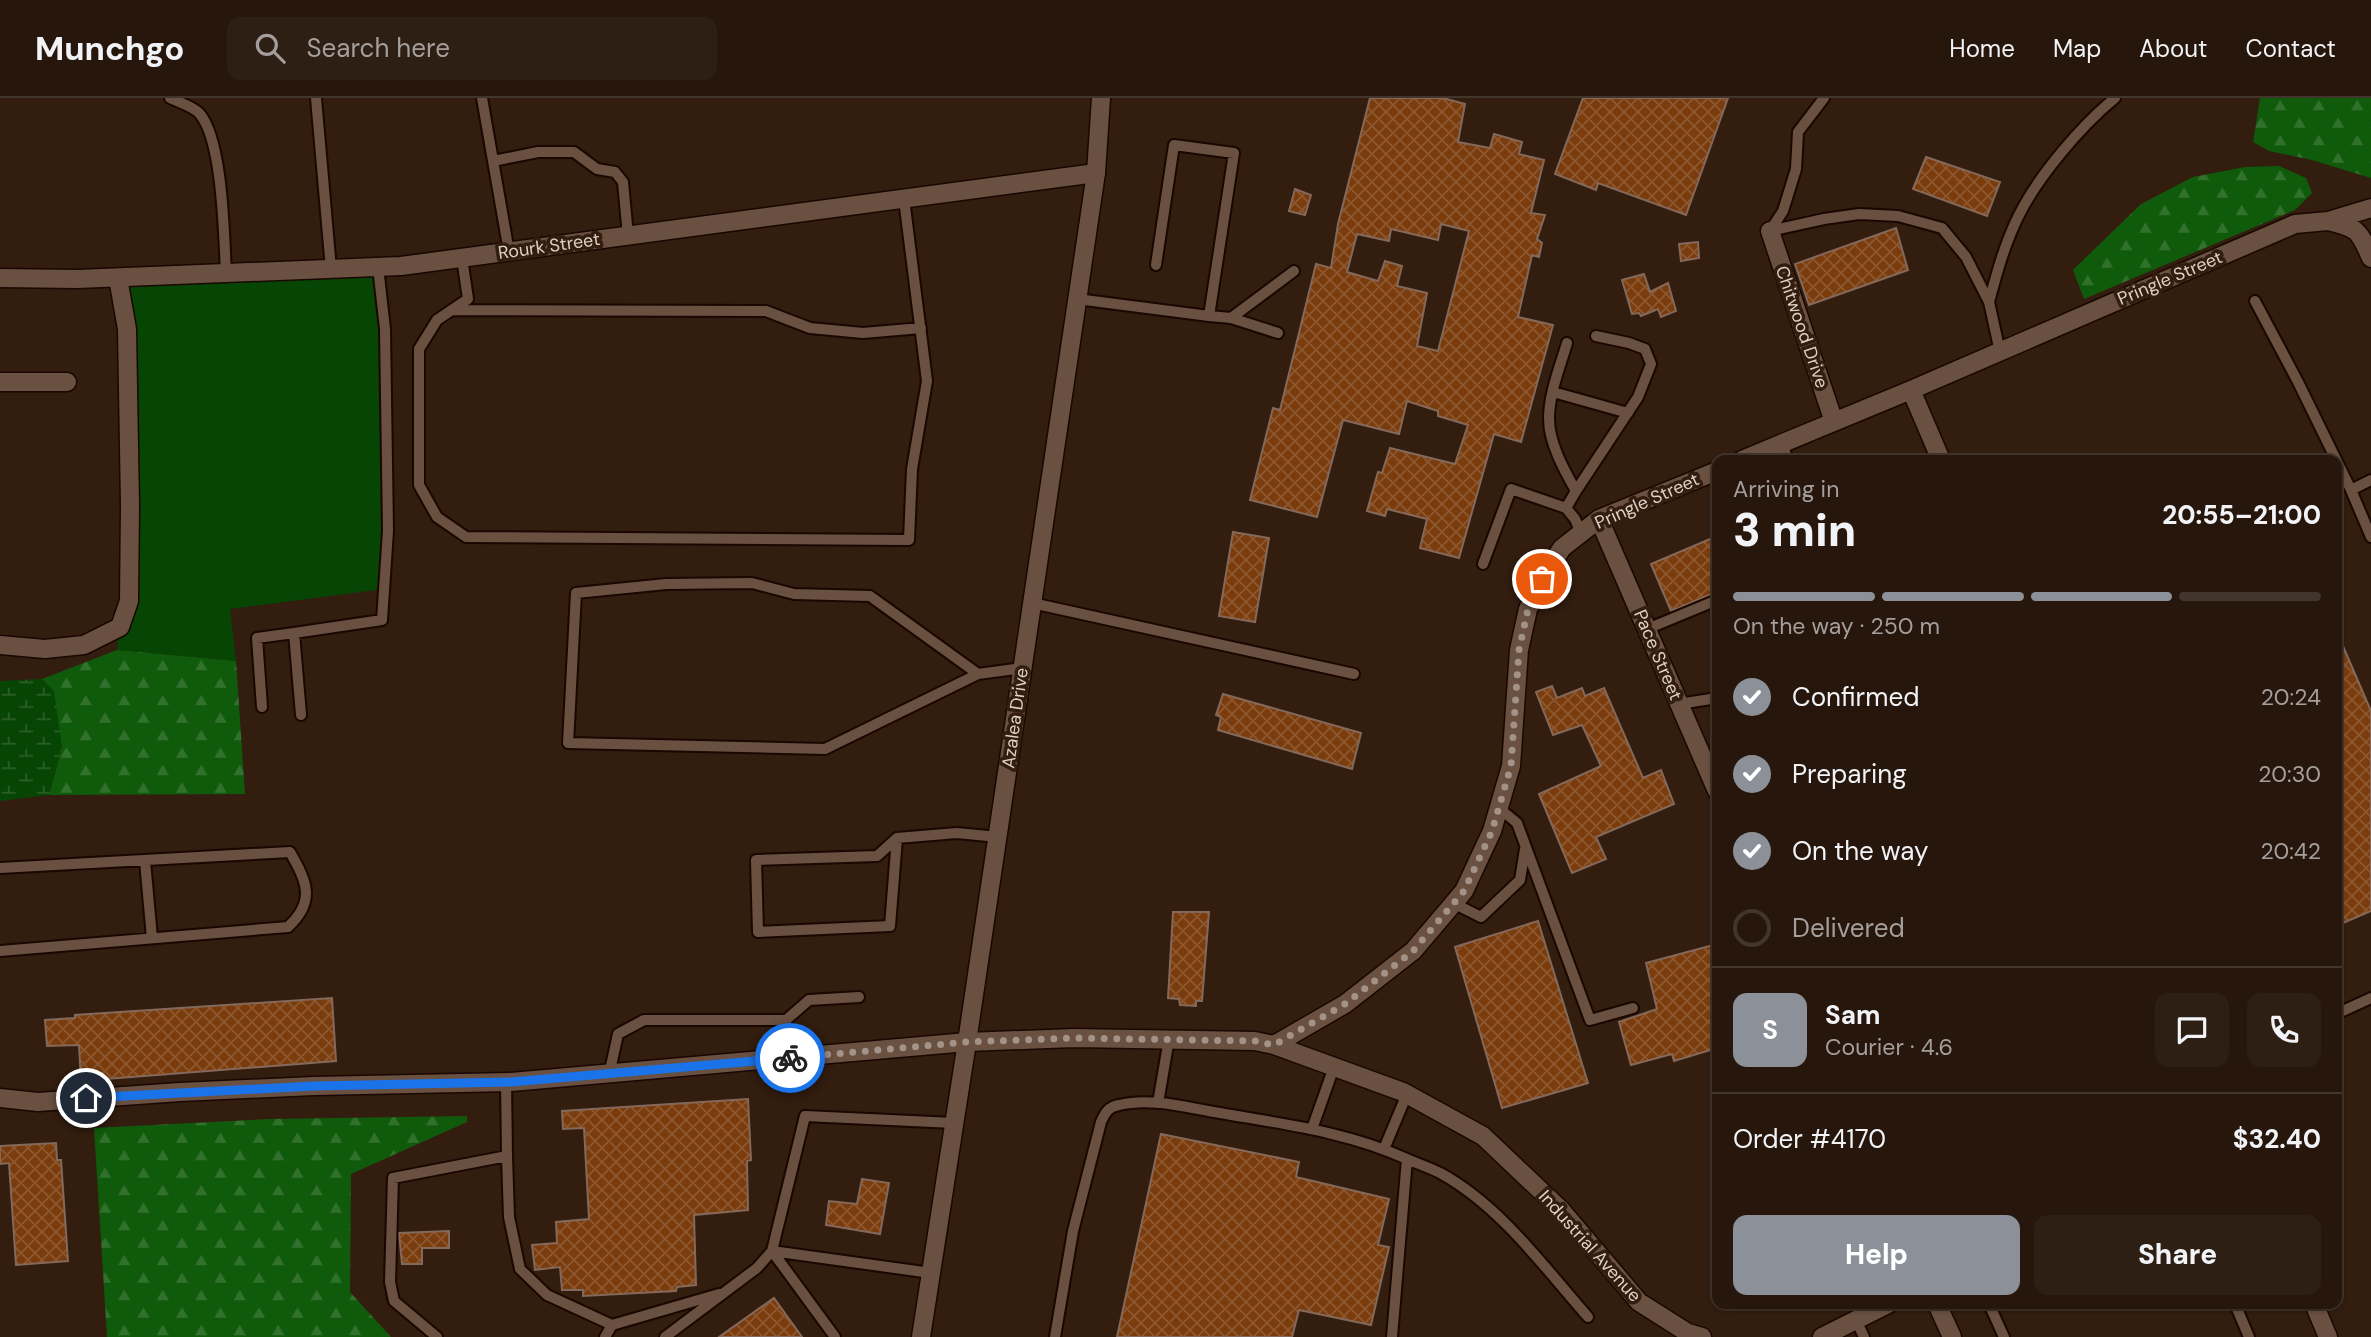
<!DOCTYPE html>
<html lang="en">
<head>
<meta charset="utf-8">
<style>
  :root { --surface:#26160b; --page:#2e1f14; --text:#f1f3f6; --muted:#a49f9d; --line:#42352c; --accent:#8c9099 }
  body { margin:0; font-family:"DM Sans",sans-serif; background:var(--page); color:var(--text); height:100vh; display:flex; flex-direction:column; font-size:26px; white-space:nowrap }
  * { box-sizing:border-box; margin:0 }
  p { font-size:23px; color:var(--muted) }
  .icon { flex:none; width:38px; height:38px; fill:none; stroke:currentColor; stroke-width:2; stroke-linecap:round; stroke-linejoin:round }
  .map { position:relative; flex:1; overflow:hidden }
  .sheet { position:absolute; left:1712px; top:357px; width:630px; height:854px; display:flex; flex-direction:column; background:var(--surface); border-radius:14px; box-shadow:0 2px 5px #0004,0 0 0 2px var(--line) }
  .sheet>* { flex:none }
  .pin { position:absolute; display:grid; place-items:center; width:60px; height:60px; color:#fff; margin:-30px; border:4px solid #fff; border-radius:50%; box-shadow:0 2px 7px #0007 }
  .courier { position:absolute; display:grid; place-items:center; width:70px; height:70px; margin:-35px; border:5px solid #1a73e8; border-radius:50%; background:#fff; color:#222; box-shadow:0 2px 9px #0007 }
  .overview em { font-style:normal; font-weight:800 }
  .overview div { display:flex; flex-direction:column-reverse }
  .overview { display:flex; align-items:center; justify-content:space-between; height:119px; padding:0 21px }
  h1 { font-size:46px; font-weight:800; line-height:52px }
  .bar { display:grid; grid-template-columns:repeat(4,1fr); gap:10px 7px; align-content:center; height:84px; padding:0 21px }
  .bar i { height:9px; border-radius:5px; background:var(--line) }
  .bar .current { background:var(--accent) }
  .bar p { grid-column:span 4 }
  .line { display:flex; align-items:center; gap:18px; padding:0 21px; border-top:2px solid var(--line) }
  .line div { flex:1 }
  .round { display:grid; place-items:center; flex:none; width:74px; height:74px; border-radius:14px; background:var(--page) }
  ol { padding:0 21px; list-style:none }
  li { display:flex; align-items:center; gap:21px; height:77px }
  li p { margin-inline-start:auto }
  li .icon { padding:7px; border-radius:50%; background:var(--accent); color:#fff; stroke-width:4 }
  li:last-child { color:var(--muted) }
  li i { width:38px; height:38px; border:4px solid var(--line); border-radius:50% }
  .button { display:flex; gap:14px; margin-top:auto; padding:14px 21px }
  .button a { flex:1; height:80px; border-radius:14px; background:var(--accent); color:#fff; font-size:28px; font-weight:800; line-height:80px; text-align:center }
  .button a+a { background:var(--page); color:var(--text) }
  header { display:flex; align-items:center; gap:42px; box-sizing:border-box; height:98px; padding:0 35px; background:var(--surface); border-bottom:2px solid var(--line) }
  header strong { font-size:33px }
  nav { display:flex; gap:38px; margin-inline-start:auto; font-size:24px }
  .search { width:490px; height:63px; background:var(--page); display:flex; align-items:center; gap:18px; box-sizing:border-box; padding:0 24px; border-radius:14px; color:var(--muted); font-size:26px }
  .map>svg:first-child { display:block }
</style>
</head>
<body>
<header>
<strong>Munchgo</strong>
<div class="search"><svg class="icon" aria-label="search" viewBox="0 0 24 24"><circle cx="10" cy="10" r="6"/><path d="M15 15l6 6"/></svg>Search here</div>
<nav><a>Home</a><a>Map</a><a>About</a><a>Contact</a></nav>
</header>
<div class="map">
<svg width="2371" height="1239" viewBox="0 0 2371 1239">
  <defs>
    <pattern id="forest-firs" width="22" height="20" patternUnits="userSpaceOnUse" patternTransform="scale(1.75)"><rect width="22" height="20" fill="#105a0b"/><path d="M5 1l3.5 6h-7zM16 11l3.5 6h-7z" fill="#32712d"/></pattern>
    <pattern id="wetland-marsh" width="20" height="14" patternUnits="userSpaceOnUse" patternTransform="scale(1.75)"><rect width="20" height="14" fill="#074504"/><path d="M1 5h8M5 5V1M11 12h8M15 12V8" fill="none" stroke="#2b5f27"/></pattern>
    <pattern id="building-cross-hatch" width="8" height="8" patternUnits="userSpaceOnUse" patternTransform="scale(1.75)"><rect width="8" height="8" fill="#7b3c0d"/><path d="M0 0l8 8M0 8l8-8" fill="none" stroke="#8d572f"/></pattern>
  </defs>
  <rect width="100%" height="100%" fill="#321d0f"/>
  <!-- green -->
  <path fill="#074504" d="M 378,169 L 385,231 L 384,491 L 230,511 L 236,563 L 117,552 L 120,529 L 129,503 L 118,180 Z"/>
  <!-- forest -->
  <path fill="url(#forest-firs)" d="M 2260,0 L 2371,0 L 2371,80 L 2312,62 L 2269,53 L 2253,44 Z
    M 2279,68 L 2306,80 L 2312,95 L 2295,112 L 2084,201 L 2073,172 L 2141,106 L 2193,79 L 2245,69 Z
    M 117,552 L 236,563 L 245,696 L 49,697 L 62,649 L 42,581 Z
    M 467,1018 L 467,1024 L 351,1076 L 350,1194 L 391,1239 L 107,1239 L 94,1030 L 270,1021 Z"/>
  <!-- wetland -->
  <path fill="url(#wetland-marsh)" d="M 42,581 L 54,593 L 62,649 L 49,697 L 0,703 L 0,583 Z"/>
  <!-- building -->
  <path fill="url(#building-cross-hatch)" stroke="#84695a" stroke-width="2" fill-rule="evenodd" d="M 1370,0 L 1443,0 L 1465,6 L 1458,44 L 1490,50 L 1494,36 L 1522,44 L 1519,56 L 1544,62 L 1531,115 L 1545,117 L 1537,141 L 1542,145 L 1539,159 L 1532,157 L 1518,219 L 1553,227 L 1521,344 L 1494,336 L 1459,460 L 1420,450 L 1427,421 L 1387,411 L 1385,418 L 1367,413 L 1378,374 L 1382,375 L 1390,350 L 1455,366 L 1468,327 L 1438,318 L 1438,313 L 1407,303 L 1399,336 L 1343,322 L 1317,419 L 1250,402 L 1273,310 L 1280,312 L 1316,166 L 1331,170 L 1338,126 ZM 1441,126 L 1469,133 L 1438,253 L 1417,248 L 1427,195 L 1397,188 L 1402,168 L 1385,163 L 1378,183 L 1347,174 L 1357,136 L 1389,143 L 1391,131 L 1438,142 Z
    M 1583,0 L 1728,0 L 1686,117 L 1598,85 L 1596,92 L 1555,76 Z
    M 1926,59 L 2000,84 L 1987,118 L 1913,91 Z
    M 1295,91 L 1311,97 L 1305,117 L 1289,113 Z
    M 1896,130 L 1908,172 L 1809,207 L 1795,166 Z
    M 1698,144 L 1699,160 L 1681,163 L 1679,146 Z
    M 1644,176 L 1650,194 L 1668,185 L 1676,213 L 1661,219 L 1658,211 L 1641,218 L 1639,215 L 1632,216 L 1622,182 Z
    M 1233,434 L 1269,440 L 1255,524 L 1219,518 Z
    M 1717,438 L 1717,494 L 1671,513 L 1651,466 Z
    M 2336,532 L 2371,613 L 2371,813 L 2336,828 Z
    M 1552,588 L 1557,600 L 1582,590 L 1585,598 L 1604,590 L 1643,680 L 1661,672 L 1674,706 L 1596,739 L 1606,761 L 1572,775 L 1539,696 L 1601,668 L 1582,627 L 1553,637 L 1536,594 Z
    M 1223,596 L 1361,635 L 1352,671 L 1218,632 L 1221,619 L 1216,617 Z
    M 1173,814 L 1209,814 L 1202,903 L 1196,903 L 1196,908 L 1180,907 L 1179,901 L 1168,900 Z
    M 1538,823 L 1588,985 L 1502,1010 L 1455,849 Z
    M 1717,846 L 1717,950 L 1674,963 L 1672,956 L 1631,967 L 1619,924 L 1657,911 L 1646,865 Z
    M 332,900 L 336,963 L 81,983 L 79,947 L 47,948 L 45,922 L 75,920 L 75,917 Z
    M 748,1001 L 751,1062 L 747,1063 L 748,1112 L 694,1117 L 696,1187 L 677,1189 L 676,1193 L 583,1198 L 583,1192 L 562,1192 L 560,1169 L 535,1172 L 532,1147 L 557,1145 L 556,1124 L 589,1121 L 584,1030 L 563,1031 L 562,1013 Z
    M 1161,1036 L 1299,1064 L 1296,1079 L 1389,1101 L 1378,1147 L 1389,1149 L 1371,1227 L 1299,1212 L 1292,1239 L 1117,1239 Z
    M 56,1045 L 57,1062 L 61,1062 L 68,1163 L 16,1167 L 9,1065 L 0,1066 L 0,1048 Z
    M 862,1081 L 889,1085 L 880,1136 L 826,1127 L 829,1103 L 857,1106 Z
    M 449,1133 L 449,1150 L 422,1150 L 422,1166 L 402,1166 L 399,1135 Z
    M 774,1200 L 802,1239 L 719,1239 Z"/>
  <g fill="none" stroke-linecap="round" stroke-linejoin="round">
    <defs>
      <path id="lane" d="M 170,0 C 178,4 192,8 199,15 C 223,41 224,139 226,176
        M 316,0 L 331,171
        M 482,0 L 509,154
        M 1824,0 L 1798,34 L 1796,71 L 1783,113 L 1770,133 L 1824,121 L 1859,116 L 1898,118 L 1942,130 L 1966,159 L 1989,204 L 2000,254
        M 493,63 L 538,54 L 574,54 L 597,71 L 615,74 L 623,84 L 628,138
        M 462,160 L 468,201 L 437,222 L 419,251 L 419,387 L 437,419 L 466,439 L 909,442 L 912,371 L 927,283 L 904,101
        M 1077,201 L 1209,218 L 1234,55 L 1174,47 L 1156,167
        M 2255,203 L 2298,284 L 2351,392
        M 1989,204 C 1997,174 2005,145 2019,117 C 2039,77 2081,28 2115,0
        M 452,212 L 766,213 L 810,230 L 863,235 L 921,230
        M 1209,218 L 1231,220 L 1278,235
        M 1231,220 L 1294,173
        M 1567,245 C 1560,269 1549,295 1549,321 C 1549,345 1564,372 1576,393 L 1566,410 L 1575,421 L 1581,435
        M 1553,294 L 1628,315
        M 1782,346 L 1788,362
        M 2371,382 L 2351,392 L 2371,439
        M 1576,393 L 1638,299 L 1651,266 L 1645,251 L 1629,245 L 1596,238
        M 1483,466 L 1511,391 L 1566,410
        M 1032,505 L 1354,576
        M 1647,531 L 1717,502
        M 978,576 L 870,498 L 794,496 L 752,485 L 666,486 L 576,495 L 568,645 L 825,651 L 978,576 L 1023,570
        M 1679,606 L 1717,600
        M 262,609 L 257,540 L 294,535
        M 301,617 L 294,535 L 382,522 L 388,433 L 385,231 L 378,169
        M 1499,710 L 1517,725 L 1590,922 L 1633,910
        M 897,740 L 890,828 L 758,834 L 756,762 L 877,758 L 897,740 L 957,735 L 998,739
        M 145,763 L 152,840
        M 0,770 L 290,754 C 307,784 316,803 288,829 L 0,853
        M 1453,805 L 1481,819 L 1520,782 L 1525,751
        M 2336,916 L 2371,900
        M 785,961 L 786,922 L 809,902 L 859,899
        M 609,977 L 618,936 L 644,922 L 786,922
        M 1158,1005 L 1169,941
        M 1312,1031 L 1334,969
        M 1384,1051 L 1407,996
        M 507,1058 L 509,1119 L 520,1171 L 547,1197 L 612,1227
        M 1407,1061 C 1418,1066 1431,1070 1442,1076 C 1501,1109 1544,1169 1588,1219
        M 931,1175 L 772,1153 L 805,1018 L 954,1025
        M 1989,1206 L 2004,1239
        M 2235,1206 L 2249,1239
        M 1856,1222 L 1864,1239
        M 437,1239 L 394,1203 L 390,1184 L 393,1080 L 507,1058 L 506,984
        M 605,1239 L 612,1227 L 719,1196
        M 665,1239 L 757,1170 L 772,1153 L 835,1239
        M 1055,1239 L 1073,1133 L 1101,1024 C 1105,1015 1108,1009 1119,1007 C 1151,999 1188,1010 1220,1015 C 1283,1026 1348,1034 1407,1061 L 1392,1239"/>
      <path id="street" d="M 2328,123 C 2358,130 2359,132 2371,160
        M 1770,133 L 1834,324
        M 0,180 L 77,181 L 401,168 L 1096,75
        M 0,284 L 67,284
        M 1911,292 L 1941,362
        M 1742,362 L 1911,292 L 2295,126 L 2328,123 L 2371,110
        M 1599,421 L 1717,693
        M 0,547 L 45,551 L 84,547 L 120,529 L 129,503 L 130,408 L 127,231 L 118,180
        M 1274,947 L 1345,906 L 1413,853 L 1464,793 L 1492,733 L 1511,668 L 1519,552 L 1528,511 L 1542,481 L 1562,450 L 1599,421 L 1717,373
        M 0,1000 L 38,1004 L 180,994 L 314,988 L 511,984 L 967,944 L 1074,940 L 1255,943 L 1274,947 L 1403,994 L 1483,1038 L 1561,1112 L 1639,1204 L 1688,1235 L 1702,1239
        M 1937,1206 L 1952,1239
        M 2314,1206 L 2328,1239
        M 1822,1239 L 1888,1206"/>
      <path id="secondary" d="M 921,1239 L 967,944 L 1096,75 L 1101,0"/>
    </defs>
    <!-- lane casing -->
    <use href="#lane" stroke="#190700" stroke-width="14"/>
    <!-- street casing -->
    <use href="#street" stroke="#190700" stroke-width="21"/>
    <!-- secondary casing -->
    <use href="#secondary" stroke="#190700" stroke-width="21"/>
    <!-- lane -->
    <use href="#lane" stroke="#695041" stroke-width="10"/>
    <!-- street -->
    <use href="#street" stroke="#695041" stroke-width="18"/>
    <!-- secondary -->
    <use href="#secondary" stroke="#695041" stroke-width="18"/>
  </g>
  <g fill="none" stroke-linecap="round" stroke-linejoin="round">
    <!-- done -->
    <path stroke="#a29287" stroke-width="7" stroke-dasharray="0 12.6" d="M 790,960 L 967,944 L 1074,940 L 1255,943 L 1274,947 L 1345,906 L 1413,853 L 1464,793 L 1492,733 L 1511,668 L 1519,552 L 1528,511 L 1542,481"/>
    <!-- route -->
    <path stroke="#1a73e8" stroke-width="9" d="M 86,1000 L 314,988 L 511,984 L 790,960"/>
  </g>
  <g text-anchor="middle" stroke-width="7" stroke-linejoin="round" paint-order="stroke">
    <!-- street labels -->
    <g font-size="18" fill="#dfd1c8" stroke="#321d0f">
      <text transform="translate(549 148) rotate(-8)" y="6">Rourk Street</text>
      <text transform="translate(2170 180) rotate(-23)" y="6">Pringle Street</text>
      <text transform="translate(1802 229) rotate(71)" y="6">Chitwood Drive</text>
      <text transform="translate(1647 403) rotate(-24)" y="6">Pringle Street</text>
      <text transform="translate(1658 557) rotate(67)" y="6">Pace Street</text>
      <text transform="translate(1015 620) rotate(-82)" y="6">Azalea Drive</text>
      <text transform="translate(1590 1148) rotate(48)" y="6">Industrial Avenue</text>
    </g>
  </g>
</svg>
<div class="pin" style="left:1542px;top:481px;background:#ea580c"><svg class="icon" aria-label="bag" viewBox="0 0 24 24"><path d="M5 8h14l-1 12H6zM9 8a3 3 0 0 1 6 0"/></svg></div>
<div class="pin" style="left:86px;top:1000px;background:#1f2937"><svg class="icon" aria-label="home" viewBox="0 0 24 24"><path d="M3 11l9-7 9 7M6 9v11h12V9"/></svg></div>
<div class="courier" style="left:790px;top:960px"><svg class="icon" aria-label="bike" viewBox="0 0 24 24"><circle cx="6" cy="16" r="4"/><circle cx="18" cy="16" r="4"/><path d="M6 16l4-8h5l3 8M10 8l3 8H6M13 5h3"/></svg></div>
<section class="sheet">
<div class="overview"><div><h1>3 min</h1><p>Arriving in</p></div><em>20:55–21:00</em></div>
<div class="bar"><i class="current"></i><i class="current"></i><i class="current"></i><i></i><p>On the way · 250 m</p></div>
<ol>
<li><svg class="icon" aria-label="check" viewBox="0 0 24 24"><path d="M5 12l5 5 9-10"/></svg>Confirmed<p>20:24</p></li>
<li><svg class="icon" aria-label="check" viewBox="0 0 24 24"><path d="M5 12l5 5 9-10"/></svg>Preparing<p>20:30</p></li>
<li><svg class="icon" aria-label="check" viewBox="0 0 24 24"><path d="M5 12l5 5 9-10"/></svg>On the way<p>20:42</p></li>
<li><i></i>Delivered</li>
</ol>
<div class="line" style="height:126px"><b class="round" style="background:var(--accent);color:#fff">S</b><div><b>Sam</b><p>Courier · 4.6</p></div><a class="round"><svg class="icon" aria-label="chat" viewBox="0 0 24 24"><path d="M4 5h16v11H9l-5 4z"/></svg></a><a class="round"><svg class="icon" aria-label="phone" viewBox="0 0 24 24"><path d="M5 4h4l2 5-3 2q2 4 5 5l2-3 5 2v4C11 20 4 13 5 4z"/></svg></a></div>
<div class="line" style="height:91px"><div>Order #4170</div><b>$32.40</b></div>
<div class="button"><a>Help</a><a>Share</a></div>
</section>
</div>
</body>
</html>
